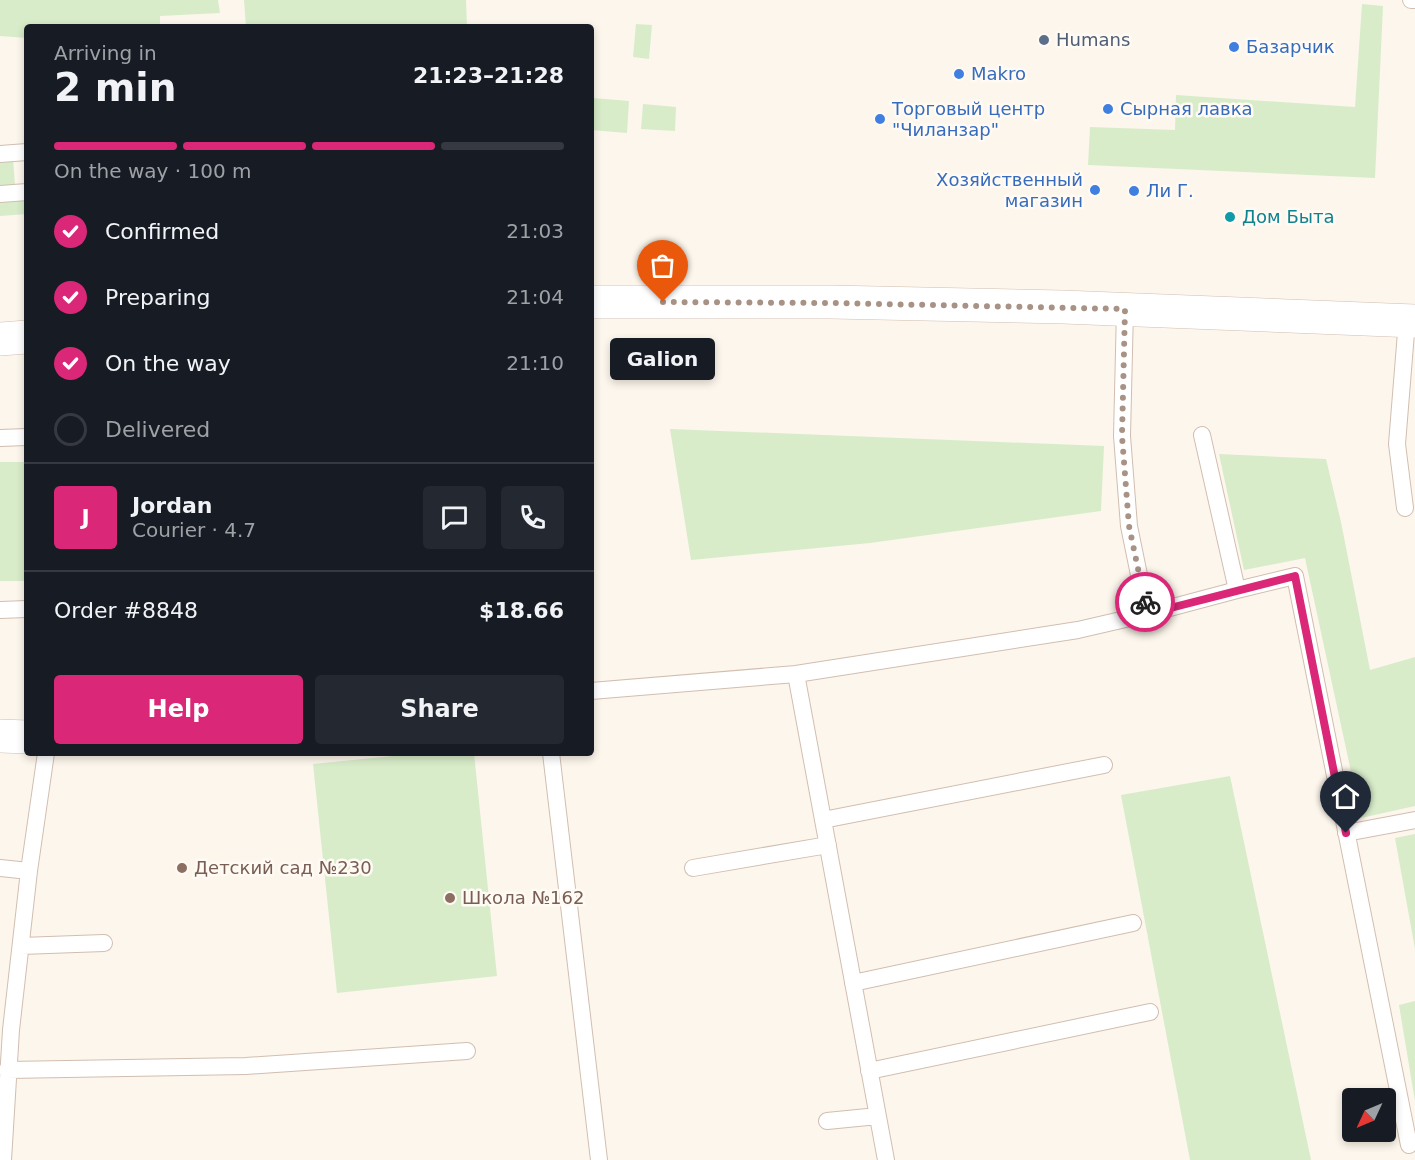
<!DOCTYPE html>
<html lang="en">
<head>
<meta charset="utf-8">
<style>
  :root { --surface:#171b24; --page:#242831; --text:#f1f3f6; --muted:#9ea1a6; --line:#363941; --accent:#db2777 }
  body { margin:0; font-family:"DejaVu Sans",sans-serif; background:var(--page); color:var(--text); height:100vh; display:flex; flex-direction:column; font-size:22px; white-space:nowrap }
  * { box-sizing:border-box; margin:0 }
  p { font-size:20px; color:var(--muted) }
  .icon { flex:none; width:33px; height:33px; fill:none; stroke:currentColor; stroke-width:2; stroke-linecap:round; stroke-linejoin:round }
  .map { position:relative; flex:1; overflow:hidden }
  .side { position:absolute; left:24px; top:24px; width:570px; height:732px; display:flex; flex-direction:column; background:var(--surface); border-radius:6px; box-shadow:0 3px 9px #0003 }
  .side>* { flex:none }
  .needle { width:39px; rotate:226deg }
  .controls { position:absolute; left:1342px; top:1088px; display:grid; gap:12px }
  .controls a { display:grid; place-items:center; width:54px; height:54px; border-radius:6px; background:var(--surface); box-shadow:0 3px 9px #0003; font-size:30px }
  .pin { position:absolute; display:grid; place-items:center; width:51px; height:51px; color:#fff; margin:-62px -26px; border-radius:50% 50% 50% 0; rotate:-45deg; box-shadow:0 0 6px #0007 }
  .pin .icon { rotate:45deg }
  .courier { position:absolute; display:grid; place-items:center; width:60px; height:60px; margin:-30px; border:4px solid #db2777; border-radius:50%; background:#fff; color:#222; box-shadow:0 2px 8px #0007 }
  .bubble { position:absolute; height:42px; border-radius:6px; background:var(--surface); box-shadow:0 3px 9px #0003; font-size:20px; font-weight:600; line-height:42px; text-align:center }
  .head em { font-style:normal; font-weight:600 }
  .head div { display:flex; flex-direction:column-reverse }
  .head { display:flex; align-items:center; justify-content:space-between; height:102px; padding:0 30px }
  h1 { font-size:39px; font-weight:600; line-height:45px }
  .bar { display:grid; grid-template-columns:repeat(4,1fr); gap:9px 6px; align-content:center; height:72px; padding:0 30px }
  .bar i { height:8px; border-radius:4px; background:var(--line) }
  .bar .active { background:var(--accent) }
  .bar p { grid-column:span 4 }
  .line { display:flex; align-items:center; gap:15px; padding:0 30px; border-top:2px solid var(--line) }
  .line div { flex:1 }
  .round { display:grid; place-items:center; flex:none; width:63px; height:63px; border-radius:6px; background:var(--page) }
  ol { padding:0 30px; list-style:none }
  li { display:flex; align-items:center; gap:18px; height:66px }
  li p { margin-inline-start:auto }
  li .icon { padding:6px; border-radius:50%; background:var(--accent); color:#fff; stroke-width:4 }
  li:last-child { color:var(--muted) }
  li i { width:33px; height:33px; border:3px solid var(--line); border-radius:50% }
  .primary-button { display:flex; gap:12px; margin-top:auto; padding:12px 30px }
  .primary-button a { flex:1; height:69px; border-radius:6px; background:var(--accent); color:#fff; font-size:24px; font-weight:600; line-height:69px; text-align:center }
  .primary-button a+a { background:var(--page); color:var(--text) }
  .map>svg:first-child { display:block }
</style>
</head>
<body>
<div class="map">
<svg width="1415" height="1160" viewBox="0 0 1415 1160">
  <rect width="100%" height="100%" fill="#fdf6ec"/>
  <!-- green -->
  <path fill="#d8ecc9" d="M 0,0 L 218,0 L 220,13 L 160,16 L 160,27 L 27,27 L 27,38 L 0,36 Z
    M 244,0 L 466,0 L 467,27 L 246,27 Z
    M 1362,4 L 1383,6 L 1375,178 L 1088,165 L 1090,127 L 1175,130 L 1176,95 L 1355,107 Z
    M 636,24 L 652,25 L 649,59 L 633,57 Z
    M 593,98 L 629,101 L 627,133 L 591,130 Z
    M 643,104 L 676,107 L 675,131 L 641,129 Z
    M 13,158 L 15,185 L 0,186 L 0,159 Z
    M 27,196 L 27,214 L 0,216 L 0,198 Z
    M 670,429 L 1104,446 L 1101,511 L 870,543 L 691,560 Z
    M 1219,454 L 1326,459 L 1341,522 L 1370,670 L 1415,657 L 1415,806 L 1361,818 L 1305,558 L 1244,570 Z
    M 0,462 L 27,462 L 27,581 L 0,581 Z
    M 422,753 L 474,753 L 497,976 L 337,993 L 313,764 Z
    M 1230,776 L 1311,1160 L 1190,1160 L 1121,795 Z
    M 1415,834 L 1415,949 L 1395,838 Z
    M 1415,1001 L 1415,1101 L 1399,1005 Z"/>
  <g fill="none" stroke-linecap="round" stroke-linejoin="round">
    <defs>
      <path id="lane" d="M 1411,0 L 1415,0
        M 0,154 L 27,152
        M 0,194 L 27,192
        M 1202,435 L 1237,590 L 1295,576 L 1409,1145
        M 0,438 L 27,437
        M 1405,508 L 1397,444 L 1407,320
        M 0,610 L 27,609
        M 1147,614 L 1237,590
        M 796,674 L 1078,630 L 1147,614 L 1129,526 L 1122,436 L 1125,309
        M 591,691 L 796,674 L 886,1160
        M 551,753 L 599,1160
        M 823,820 L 1104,765
        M 1346,833 L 1415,820
        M 0,868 L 29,871
        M 693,868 L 828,845
        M 21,946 L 104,943
        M 853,983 L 1133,923
        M 7,1070 L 246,1066 L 467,1051
        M 869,1071 L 1150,1012
        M 827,1121 L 878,1116
        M 3,1160 L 11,1030 L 29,871 L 46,753"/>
      <path id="street" d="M 591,302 L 831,302 L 1063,307 L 1415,321
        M 0,339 L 27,337
        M 0,736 L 27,737"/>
    </defs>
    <!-- lane casing -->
    <use href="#lane" stroke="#d1beb0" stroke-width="18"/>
    <!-- street casing -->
    <use href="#street" stroke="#d1beb0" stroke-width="34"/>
    <!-- lane -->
    <use href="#lane" stroke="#fff" stroke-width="16"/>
    <!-- street -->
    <use href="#street" stroke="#fff" stroke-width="33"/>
  </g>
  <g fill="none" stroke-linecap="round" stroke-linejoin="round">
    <!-- done -->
    <path stroke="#a89285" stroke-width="6" stroke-dasharray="0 10.8" d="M 663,302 L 831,303 L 1125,309 L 1122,436 L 1129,526 L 1145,602"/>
    <!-- route -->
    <path stroke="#db2777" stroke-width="8" d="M 1145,602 L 1147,614 L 1295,576 L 1346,833"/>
  </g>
  <!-- markers -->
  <circle fill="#5c6f8a" stroke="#fffaf3" stroke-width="2" cx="1044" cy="40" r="6"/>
  <g fill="#3f7fe0" stroke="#fffaf3" stroke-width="2">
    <circle cx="1234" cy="47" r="6"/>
    <circle cx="959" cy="74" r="6"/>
    <circle cx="1108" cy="109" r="6"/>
    <circle cx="880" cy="119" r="6"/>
    <circle cx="1095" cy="190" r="6"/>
    <circle cx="1134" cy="191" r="6"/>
  </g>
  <circle fill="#0f9aa8" stroke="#fffaf3" stroke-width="2" cx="1230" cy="217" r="6"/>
  <g fill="#8d6e63" stroke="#fffaf3" stroke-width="2">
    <circle cx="182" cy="868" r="6"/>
    <circle cx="450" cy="898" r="6"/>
  </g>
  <g text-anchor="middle" stroke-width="5" stroke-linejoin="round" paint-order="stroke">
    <!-- service labels -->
    <g font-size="18" fill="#4e5e75" stroke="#fffaf3" text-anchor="start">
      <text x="1056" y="46">Humans</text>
    </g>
    <!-- shop labels -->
    <g font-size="18" fill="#366cbe" stroke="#fffaf3" text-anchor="start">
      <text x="1246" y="53">Базарчик</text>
      <text x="971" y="80">Makro</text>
      <text x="892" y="115">Торговый центр<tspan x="892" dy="21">"Чиланзар"</tspan></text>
      <text x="1120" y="115">Сырная лавка</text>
      <text x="1083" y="186" text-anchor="end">Хозяйственный<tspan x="1083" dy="21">магазин</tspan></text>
      <text x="1146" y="197">Ли Г.</text>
    </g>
    <!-- culture labels -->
    <g font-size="18" fill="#0d838f" stroke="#fffaf3" text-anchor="start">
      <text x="1242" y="223">Дом Быта</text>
    </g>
    <!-- education labels -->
    <g font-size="18" fill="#785e54" stroke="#fffaf3" text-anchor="start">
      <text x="194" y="874">Детский сад №230</text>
      <text x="462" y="904">Школа №162</text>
    </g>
  </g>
</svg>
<div class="controls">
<a><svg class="needle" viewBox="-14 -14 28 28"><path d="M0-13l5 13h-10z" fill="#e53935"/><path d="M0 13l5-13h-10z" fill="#9ea1a6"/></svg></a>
</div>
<div class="pin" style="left:663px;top:302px;background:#ea580c"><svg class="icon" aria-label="bag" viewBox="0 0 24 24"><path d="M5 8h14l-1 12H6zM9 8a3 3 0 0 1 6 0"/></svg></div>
<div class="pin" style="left:1346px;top:833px;background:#1f2937"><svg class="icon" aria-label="home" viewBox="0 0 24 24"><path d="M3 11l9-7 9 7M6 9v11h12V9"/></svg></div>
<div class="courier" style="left:1145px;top:602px"><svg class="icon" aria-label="bike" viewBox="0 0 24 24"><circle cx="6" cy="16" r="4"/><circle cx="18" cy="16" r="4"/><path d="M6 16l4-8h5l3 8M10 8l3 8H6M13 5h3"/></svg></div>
<div class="bubble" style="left:610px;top:338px;width:105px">Galion</div>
<section class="side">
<div class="head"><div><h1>2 min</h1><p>Arriving in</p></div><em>21:23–21:28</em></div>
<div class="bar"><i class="active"></i><i class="active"></i><i class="active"></i><i></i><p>On the way · 100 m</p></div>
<ol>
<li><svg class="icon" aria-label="check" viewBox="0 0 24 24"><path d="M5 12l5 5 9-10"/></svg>Confirmed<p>21:03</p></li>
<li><svg class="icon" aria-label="check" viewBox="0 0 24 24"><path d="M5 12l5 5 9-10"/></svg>Preparing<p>21:04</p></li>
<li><svg class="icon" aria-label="check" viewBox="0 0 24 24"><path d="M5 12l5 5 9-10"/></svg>On the way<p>21:10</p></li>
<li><i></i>Delivered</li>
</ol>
<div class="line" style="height:108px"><b class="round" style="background:var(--accent);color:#fff">J</b><div><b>Jordan</b><p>Courier · 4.7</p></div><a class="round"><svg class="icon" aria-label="chat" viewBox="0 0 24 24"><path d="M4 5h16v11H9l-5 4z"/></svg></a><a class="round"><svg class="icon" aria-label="phone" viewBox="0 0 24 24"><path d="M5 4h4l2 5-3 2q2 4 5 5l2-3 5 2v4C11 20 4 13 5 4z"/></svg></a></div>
<div class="line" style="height:78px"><div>Order #8848</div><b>$18.66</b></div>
<div class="primary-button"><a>Help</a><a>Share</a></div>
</section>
</div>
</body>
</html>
